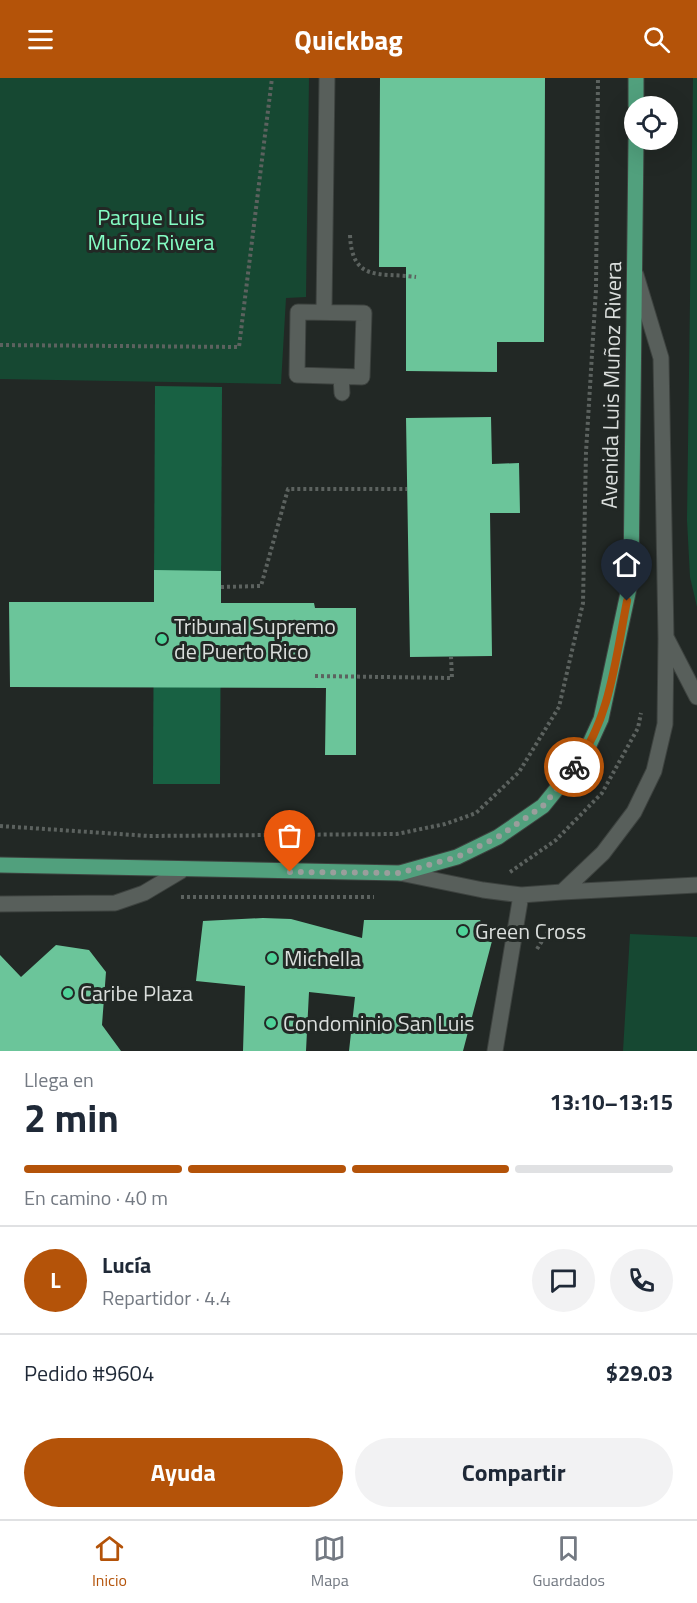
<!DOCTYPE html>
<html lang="es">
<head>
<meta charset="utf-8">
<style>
  :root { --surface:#fff; --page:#f2f2f3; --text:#1f2937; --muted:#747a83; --line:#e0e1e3; --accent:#b45309 }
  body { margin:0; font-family:"Titillium Web",sans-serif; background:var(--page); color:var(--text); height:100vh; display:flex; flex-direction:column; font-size:22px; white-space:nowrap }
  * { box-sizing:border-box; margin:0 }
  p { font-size:20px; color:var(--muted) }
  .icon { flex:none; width:33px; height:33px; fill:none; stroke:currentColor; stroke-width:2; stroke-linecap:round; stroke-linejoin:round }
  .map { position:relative; height:973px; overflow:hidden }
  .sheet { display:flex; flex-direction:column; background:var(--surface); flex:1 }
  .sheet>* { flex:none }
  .buttons { position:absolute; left:624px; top:18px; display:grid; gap:12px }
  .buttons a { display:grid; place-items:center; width:54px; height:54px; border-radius:50%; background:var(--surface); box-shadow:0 6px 24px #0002; font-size:30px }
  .pin { position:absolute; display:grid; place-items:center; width:51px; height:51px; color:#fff; margin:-62px -26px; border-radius:50% 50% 50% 0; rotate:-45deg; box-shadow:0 0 6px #0007 }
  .pin .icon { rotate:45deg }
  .courier { position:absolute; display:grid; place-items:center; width:60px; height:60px; margin:-30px; border:4px solid #b45309; border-radius:50%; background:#fff; color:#222; box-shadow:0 2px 8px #0007 }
  .head em { font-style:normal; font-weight:700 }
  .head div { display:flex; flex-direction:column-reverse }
  .head { display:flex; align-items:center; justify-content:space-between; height:102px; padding:0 24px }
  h1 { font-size:39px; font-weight:700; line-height:45px }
  .bar { display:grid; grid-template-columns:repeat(4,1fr); gap:9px 6px; align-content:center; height:72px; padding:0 24px }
  .bar i { height:8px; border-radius:4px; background:var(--line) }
  .bar .current { background:var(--accent) }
  .bar p { grid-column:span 4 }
  .line { display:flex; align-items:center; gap:15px; padding:0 24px; border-top:2px solid var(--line) }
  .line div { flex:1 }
  .round { display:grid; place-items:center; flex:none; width:63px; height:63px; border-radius:32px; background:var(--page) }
  .primary-button { display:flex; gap:12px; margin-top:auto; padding:12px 24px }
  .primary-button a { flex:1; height:69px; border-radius:36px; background:var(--accent); color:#fff; font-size:24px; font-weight:700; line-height:69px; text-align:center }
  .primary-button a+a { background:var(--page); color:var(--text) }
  header { display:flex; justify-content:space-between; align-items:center; height:78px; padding:0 24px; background:var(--accent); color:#fff; font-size:27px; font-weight:700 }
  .tabs { display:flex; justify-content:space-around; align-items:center; height:84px; border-top:2px solid var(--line); background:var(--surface); font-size:16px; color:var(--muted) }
  .tabs a { display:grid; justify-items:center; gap:3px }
  .tabs .current { color:var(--accent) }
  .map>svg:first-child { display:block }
</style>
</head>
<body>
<header><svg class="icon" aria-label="menu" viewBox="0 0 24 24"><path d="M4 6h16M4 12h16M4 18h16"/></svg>Quickbag<svg class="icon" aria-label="search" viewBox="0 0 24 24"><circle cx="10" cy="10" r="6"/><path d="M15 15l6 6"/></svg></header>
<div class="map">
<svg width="697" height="973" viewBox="0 0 697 973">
  <rect width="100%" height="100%" fill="#222825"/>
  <!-- green -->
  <path fill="#164832" d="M 0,0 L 309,0 L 306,219 L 286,220 L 281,306 L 0,301 Z
    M 693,0 L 697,0 L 697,529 L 690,499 L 687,442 Z
    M 630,856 L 697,859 L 697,973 L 623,973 Z"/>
  <!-- water -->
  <path fill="#186143" d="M 155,308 L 222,309 L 220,706 L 153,706 Z"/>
  <!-- building -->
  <path fill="#6bc59a" d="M 380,0 L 545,0 L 544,264 L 497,264 L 497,294 L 406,293 L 406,189 L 379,189 Z
    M 491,339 L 492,386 L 519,385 L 520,435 L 490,435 L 492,578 L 410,579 L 406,340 Z
    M 154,492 L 221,493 L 221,525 L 314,525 L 315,530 L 356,530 L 356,677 L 325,677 L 326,610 L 10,609 L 9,524 L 154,524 Z
    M 263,840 L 291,841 L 362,860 L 364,842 L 480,842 L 492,863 L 463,973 L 349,973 L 355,919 L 309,914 L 306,973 L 243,973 L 245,908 L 196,903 L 203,843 Z
    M 56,867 L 89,872 L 106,894 L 102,947 L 121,973 L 0,973 L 0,877 L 21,899 Z"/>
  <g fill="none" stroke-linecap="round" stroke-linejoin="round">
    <defs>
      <path id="minor" d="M 298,234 L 364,235 L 362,299 L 297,297 Z
        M 324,234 L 327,0
        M 341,299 L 342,315
        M 667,561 L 697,619
        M 400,795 L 483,812 L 521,817 L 562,814 L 603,775 L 634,734 L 654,693 L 665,646 L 666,560 L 661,280 L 636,197
        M 562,814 L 697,807
        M 0,826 L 115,825 L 144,815 L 181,793
        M 495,973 L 521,817"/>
      <path id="major" d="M 636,28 L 636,0
        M 0,787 L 400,795 L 457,779 L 498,759 L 543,728 L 585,676 L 601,641 L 631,501 L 636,62"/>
    </defs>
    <!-- minor casing -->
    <use href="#minor" stroke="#3d423f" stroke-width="17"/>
    <!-- major casing -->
    <use href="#major" stroke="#3d423f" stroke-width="17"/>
    <!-- path -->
    <path stroke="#5c625f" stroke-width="4" stroke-dasharray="3 3" stroke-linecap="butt" d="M 350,157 C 352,205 380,194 416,199
      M 0,267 L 239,269 L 272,0
      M 221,509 L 261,508 L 288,411 L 407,411
      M 315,598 L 452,600 L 451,579
      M 0,748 L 149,758 L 397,756 L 445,746 L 476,735 L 519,694 L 559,629 L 583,525 L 586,374 L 596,211 L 598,0
      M 510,794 L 556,762 L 602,715 L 638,650 L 641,635
      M 181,819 L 374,819
      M 537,871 L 549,852"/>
    <!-- minor -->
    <use href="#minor" stroke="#585f5b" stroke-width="15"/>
    <!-- major -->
    <use href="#major" stroke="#51a07d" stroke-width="15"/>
  </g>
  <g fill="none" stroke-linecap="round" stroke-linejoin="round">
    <!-- done -->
    <path stroke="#9a9e9c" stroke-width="6" stroke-dasharray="0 10.8" d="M 290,794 L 400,795 L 457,779 L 498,759 L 543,728 L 574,689"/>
    <!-- route -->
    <path stroke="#b45309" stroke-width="8" d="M 574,689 C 610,644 616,578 627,523"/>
  </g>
  <!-- markers -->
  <g fill="#4ed399" stroke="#222825" stroke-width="2">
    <circle cx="162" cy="561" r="6"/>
    <circle cx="463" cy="853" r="6"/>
    <circle cx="272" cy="880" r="6"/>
    <circle cx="68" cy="915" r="6"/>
    <circle cx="271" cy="945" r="6"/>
  </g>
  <g text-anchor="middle" stroke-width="6" stroke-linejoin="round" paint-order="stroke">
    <!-- park labels -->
    <g font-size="22" fill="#84fec4" stroke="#222825">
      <text x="151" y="147">Parque Luis<tspan x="151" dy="25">Muñoz Rivera</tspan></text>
    </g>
    <!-- street labels -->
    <g font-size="22" fill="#dadedc" stroke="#222825">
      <text transform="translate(611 307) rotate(-89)" y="8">Avenida Luis Muñoz Rivera</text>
    </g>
    <!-- poi labels -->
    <g font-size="22" fill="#dadedc" stroke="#222825" text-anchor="start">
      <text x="174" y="556">Tribunal Supremo<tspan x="174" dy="25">de Puerto Rico</tspan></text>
      <text x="475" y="861">Green Cross</text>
      <text x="284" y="888">Michella</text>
      <text x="80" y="923">Caribe Plaza</text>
      <text x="283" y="953">Condominio San Luis</text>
    </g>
  </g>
</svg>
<div class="buttons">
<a><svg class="icon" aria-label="locate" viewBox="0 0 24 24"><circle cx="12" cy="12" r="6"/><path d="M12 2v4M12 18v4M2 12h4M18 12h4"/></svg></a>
</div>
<div class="pin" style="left:290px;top:794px;background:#ea580c"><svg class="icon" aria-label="bag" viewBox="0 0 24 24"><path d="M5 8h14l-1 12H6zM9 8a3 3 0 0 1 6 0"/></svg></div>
<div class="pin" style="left:627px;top:523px;background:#1f2937"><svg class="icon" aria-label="home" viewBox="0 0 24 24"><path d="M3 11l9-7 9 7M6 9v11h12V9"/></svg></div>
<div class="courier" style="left:574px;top:689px"><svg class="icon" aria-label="bike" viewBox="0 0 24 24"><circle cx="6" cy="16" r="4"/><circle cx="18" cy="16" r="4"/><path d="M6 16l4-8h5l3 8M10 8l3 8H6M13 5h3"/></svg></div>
</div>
<section class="sheet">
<div class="head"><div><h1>2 min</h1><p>Llega en</p></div><em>13:10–13:15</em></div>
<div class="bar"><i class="current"></i><i class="current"></i><i class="current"></i><i></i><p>En camino · 40 m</p></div>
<div class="line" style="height:108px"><b class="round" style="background:var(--accent);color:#fff">L</b><div><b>Lucía</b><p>Repartidor · 4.4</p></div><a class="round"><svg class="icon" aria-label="chat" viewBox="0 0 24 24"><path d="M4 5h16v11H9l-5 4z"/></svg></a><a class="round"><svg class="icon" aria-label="phone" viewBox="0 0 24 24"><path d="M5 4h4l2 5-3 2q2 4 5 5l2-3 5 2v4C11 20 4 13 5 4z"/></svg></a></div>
<div class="line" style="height:78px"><div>Pedido #9604</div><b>$29.03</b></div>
<div class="primary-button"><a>Ayuda</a><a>Compartir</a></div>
</section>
<nav class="tabs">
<a class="current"><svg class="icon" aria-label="home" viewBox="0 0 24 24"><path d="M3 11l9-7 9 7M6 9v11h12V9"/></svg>Inicio</a>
<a><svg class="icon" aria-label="map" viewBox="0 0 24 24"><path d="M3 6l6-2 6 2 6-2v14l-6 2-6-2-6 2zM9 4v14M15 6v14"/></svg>Mapa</a>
<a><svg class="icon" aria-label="saved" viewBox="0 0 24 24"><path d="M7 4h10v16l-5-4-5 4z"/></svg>Guardados</a>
</nav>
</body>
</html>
